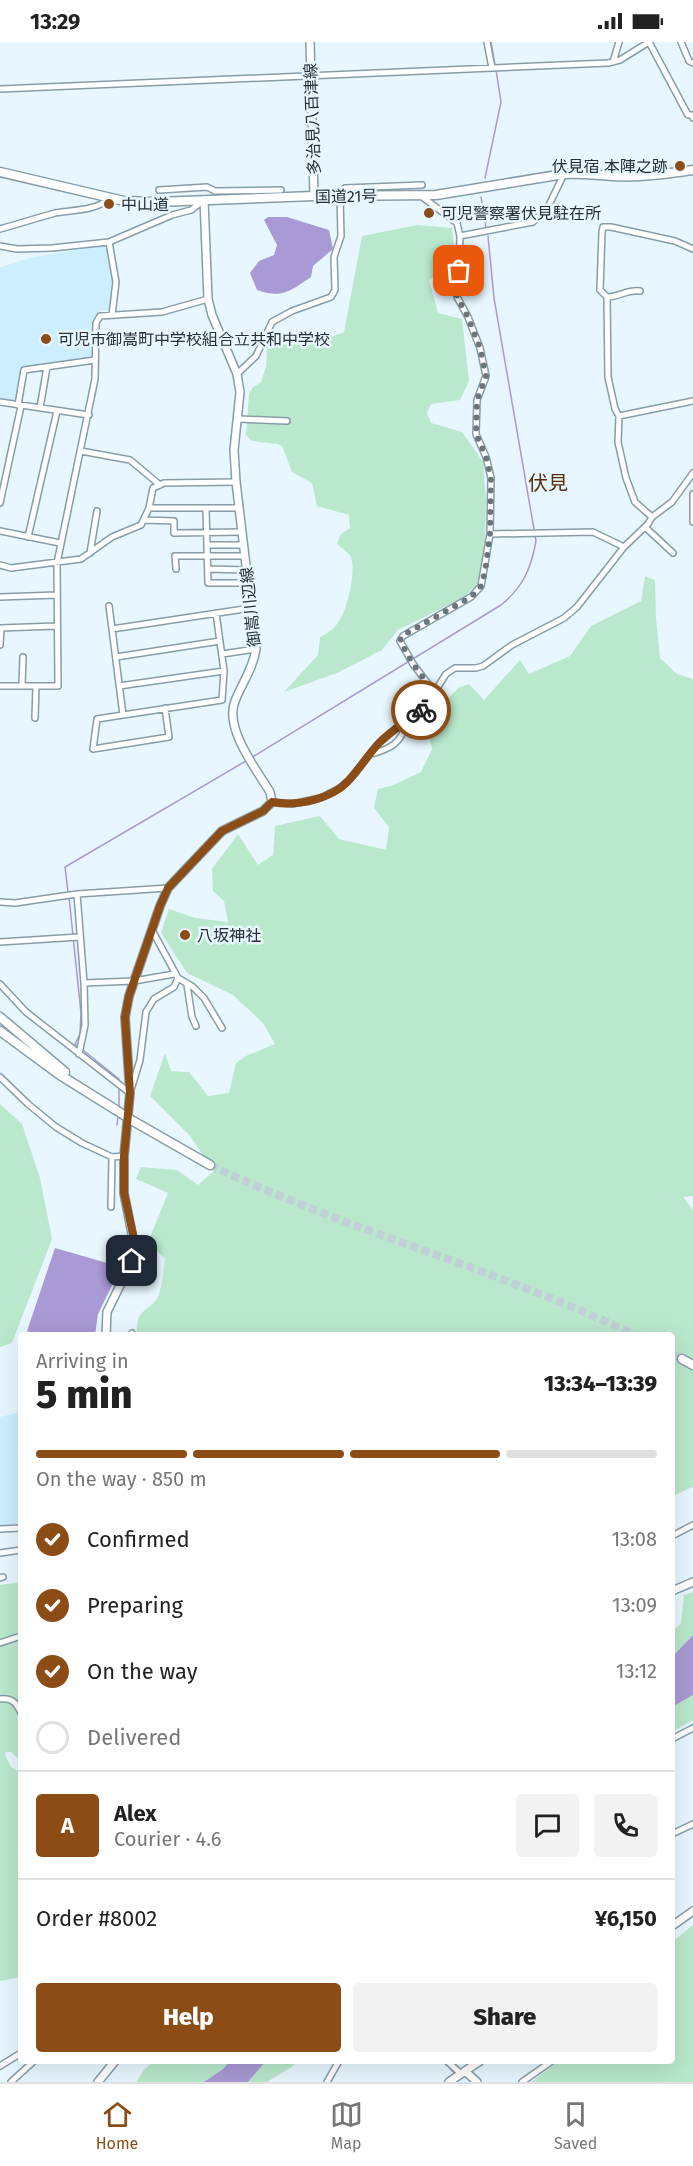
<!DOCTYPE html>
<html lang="en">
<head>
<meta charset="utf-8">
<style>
  :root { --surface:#fff; --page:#f2f2f2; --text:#222; --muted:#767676; --line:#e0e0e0; --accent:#8c4c15 }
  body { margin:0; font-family:"Fira Sans","Noto Sans JP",sans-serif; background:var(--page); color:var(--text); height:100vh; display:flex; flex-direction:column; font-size:22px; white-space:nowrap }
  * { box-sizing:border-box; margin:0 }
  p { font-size:20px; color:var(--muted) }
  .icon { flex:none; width:33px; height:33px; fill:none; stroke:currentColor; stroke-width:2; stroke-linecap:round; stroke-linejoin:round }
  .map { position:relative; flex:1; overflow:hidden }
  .drawer { position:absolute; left:18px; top:1290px; width:657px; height:732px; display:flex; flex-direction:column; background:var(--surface); border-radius:6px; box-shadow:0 6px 24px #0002 }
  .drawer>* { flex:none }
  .pin { position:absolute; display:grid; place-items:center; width:51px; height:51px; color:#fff; margin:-26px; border-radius:12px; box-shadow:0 3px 9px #0006 }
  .courier { position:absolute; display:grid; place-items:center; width:60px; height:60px; margin:-30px; border:4px solid #8c4c15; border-radius:50%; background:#fff; color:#222; box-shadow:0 2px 8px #0007 }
  .head em { font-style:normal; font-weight:800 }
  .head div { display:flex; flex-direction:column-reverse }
  .head { display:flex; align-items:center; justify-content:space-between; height:102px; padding:0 18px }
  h1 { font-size:39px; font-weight:800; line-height:45px }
  .bar { display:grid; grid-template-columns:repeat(4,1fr); gap:9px 6px; align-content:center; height:72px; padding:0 18px }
  .bar i { height:8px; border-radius:4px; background:var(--line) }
  .bar .on { background:var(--accent) }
  .bar p { grid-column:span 4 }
  .line { display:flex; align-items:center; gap:15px; padding:0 18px; border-top:2px solid var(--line) }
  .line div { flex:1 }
  .round { display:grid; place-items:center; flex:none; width:63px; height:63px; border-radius:6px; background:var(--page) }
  ol { padding:0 18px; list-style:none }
  li { display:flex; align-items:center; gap:18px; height:66px }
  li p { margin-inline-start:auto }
  li .icon { padding:6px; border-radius:50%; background:var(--accent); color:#fff; stroke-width:4 }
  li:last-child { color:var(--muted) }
  li i { width:33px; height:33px; border:3px solid var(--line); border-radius:50% }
  .cta { display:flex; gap:12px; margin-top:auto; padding:12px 18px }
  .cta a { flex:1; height:69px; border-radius:6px; background:var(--accent); color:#fff; font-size:24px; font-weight:800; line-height:69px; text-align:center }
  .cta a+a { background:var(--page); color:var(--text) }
  .status { display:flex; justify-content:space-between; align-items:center; height:42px; padding:0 30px; background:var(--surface); direction:ltr }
  .status svg { height:16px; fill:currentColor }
  .tab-bar { display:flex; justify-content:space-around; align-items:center; height:84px; border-top:2px solid var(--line); background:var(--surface); font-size:16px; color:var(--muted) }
  .tab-bar a { display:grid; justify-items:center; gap:3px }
  .tab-bar .on { color:var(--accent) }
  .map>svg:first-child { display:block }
</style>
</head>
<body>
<div class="status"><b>13:29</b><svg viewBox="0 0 49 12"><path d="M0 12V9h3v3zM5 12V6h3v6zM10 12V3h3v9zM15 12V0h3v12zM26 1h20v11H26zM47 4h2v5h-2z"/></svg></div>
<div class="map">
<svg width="693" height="2040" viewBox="0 0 693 2040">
  <rect width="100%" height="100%" fill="#e8f7ff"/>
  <!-- built -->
  <path fill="#cceefe" d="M 109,203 L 113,243 L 109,268 L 98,270 L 92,279 L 93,316 L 22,325 L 15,359 L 0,356 L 0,225 L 33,215 Z
    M 21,1370 L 21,1484 L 0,1485 L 0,1375 Z"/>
  <!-- green -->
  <path fill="#b9e8cc" d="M 417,183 L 452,186 L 456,220 L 429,238 L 438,271 L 462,277 L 469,339 L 460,358 L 431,362 L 427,371 L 431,381 L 462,390 L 483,420 L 486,458 L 485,501 L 478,541 L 463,556 L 398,588 L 382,608 L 337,631 L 284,650 L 318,613 L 320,595 C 329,591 336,585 341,576 C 348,563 356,529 351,515 C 348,510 342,506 337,502 L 341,492 L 350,486 L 349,473 L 317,464 L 312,441 L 292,430 L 282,404 L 277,402 L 252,399 L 246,393 L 249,352 L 253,345 L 261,340 L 266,325 L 267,306 L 271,301 L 326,297 L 344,290 L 362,194 Z
    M 645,534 L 655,538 L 656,577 L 660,616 L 677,632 L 693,637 L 693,1154 L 683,1155 L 693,1168 L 693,1445 L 672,1454 L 672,1293 L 137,1293 C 134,1264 153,1270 159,1252 C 163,1241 163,1228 165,1217 L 148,1200 L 168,1151 L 136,1137 L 141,1125 L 177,1128 L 198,1143 L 214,1129 L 189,1093 L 150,1054 L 165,1011 L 171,1029 L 189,1030 L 208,1054 L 229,1051 L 236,1021 L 246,1014 L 275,1002 L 263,981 L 233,953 L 187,931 L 161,891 L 169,867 L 195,876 L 228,880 L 224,859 L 213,849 L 212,827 L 238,792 L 258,823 L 273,813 L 275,784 L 320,774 L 339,797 L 386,808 L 389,785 L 374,766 L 378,747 L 391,744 L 421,730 L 432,707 L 425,681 L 458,646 L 469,642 L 484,658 L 520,618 L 529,632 L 570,614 L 591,584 L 641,559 Z
    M 0,1062 L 22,1082 L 40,1136 L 52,1197 L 12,1301 L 0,1305 Z
    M 21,1540 L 21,1719 L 11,1710 L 6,1710 L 5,1713 L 11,1725 L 21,1731 L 21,1935 L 0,1939 L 0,1543 Z
    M 693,1550 L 693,1593 L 672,1615 L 672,1590 L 681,1581 L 684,1553 Z
    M 693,1653 L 693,1678 L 672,1690 L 672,1665 Z
    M 693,1883 L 693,2040 L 531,2040 L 559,2019 L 672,2019 L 672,1900 Z
    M 154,2019 L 230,2019 L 223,2027 L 204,2040 L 136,2040 L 144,2028 Z
    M 266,2019 L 297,2019 L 293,2024 L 267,2040 L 248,2040 Z"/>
  <!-- water -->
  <path fill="#a999d4" d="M 268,175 L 287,175 L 329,188 L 333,207 L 313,224 L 311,235 C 290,249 283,257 257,248 L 250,231 L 259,219 L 274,213 L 277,203 L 264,178 Z
    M 55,1206 L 121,1225 L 98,1272 L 95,1293 L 39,1293 L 27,1289 Z
    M 693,1593 L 693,1653 L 672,1665 L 672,1615 Z
    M 230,2019 L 266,2019 L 248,2040 L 204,2040 L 223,2027 Z"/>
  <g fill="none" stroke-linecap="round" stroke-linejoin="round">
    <!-- stream -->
    <path stroke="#a999d4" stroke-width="1.5" d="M 491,0 L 495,23
      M 485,136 L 501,60 L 496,28
      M 481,155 L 486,186
      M 251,716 L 501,563 C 523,545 531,527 536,499 L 494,256 L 488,194
      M 68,850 L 65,825 L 246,719
      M 69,855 L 81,971 L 80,992 L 75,1002 L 79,1005
      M 83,1008 L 119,1037 L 119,1040
      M 119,1067 L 119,1045
      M 117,1083 L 118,1075
      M 446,2022 L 455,2032"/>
    <!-- highway-tunnel -->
    <path stroke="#c1cfd7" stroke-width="8" stroke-dasharray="8 4" stroke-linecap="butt" d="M 210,1123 C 348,1189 497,1227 635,1293
      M 672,1312 L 682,1317"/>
    <defs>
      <path id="minor" d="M 487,0 L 492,26
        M 649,0 L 688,73 L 692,73 L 693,76
        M 681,0 L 689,19 L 693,21
        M 613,20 L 619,0
        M 0,47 L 608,21 L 620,18 L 649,0
        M 345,146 L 422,143
        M 159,148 L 207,145 L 215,149 L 281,148
        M 421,154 L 457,181 L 460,194 L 459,229 L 456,243 L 457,255 L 468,275 L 480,306 L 486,334 L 477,358 L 476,392 L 486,415 L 491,436 L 490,492 L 481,544 L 471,555 L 403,594 L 400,599 L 413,622 L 435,651
        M 0,187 C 18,182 37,176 55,171 C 71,168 98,169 109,156
        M 460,194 L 533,180 L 548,165 L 564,132
        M 109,200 L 116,240 L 112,273
        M 0,204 L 17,207 L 52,206 L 109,200 L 172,173 L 191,168 L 204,158
        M 607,255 C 619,255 628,247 640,249
        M 237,332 L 256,314 L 272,280 L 292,269 L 331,255 L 335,248 L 334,215 L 341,194 L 340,154
        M 0,360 L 89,373
        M 18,363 L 24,328 L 95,318
        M 40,366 L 47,325
        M 619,374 L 693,359
        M 239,377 L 287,379
        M 81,409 L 130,418 L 160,443
        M 693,452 L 693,480
        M 0,461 L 21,364
        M 149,466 L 239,466
        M 206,466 L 208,541 L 248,541
        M 652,475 L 635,460 L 626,436 L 618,400 L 619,374 L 615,367 L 608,335 L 607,255 L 600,248 L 602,190 L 603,185 L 611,185 L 675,199 L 693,207
        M 144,478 L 174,479 L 174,491 L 242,490
        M 645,485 L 673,511
        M 0,489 L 60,501
        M 490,492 L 593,490 L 624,505
        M 28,495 L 57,369
        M 207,503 L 243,503
        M 90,511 L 97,469
        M 0,523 L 11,526 L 81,517 L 112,495 L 141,483 L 149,466 L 153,446 L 164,441 L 236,440
        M 176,527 L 175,514 L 245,514
        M 208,527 L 246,528
        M 0,555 L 57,553
        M 109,564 L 112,587
        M 216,571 L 224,629 L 222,658 L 123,673 L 112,587 L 251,566
        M 0,586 L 57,584
        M 0,603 L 1,586
        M 222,612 L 256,607
        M 116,615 L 220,599
        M 0,644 L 58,644 L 57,521 L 95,337 L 96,281 L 100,274 L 162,270 L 208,257
        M 22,644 L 23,615
        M 119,644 L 224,629
        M 123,673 L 97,677 L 93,707 L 169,695 L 165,666
        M 35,676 L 36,644
        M 371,712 C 390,707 403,701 406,679
        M 272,760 L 292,762 L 320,756 L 340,746 L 349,738 L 380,700 L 427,662 L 446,632 L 455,626 L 476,626 L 483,624 L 512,603 L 564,576 L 577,565 L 624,505 L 648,482 L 652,475 L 672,460 L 693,431
        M 77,852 L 84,941 L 85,983 L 79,1012
        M 0,860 L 15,861 L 77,852 L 168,846
        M 0,900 L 79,895
        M 178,936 L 193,945 L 204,956 L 222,986
        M 84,941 L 134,939 L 174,932
        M 0,942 L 26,970 L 130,1051 L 140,1018 L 146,970 L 154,957 L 174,945 L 178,936 L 152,888
        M 187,943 L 192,975 L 196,984
        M 0,1035 L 28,1062 L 56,1085 L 82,1101 L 112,1115 L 124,1114
        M 111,1165 L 112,1115
        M 132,1291 L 133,1293
        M 0,1487 L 21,1486
        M 672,1494 L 693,1483
        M 0,1511 L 21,1508
        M 0,1536 L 3,1535
        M 0,1601 L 21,1594
        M 0,1657 C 12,1656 16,1660 21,1671
        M 672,1697 L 693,1686
        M 672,1792 L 693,1782
        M 447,2019 L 461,2032
        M 0,2024 L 21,2011
        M 11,2040 L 34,2019
        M 327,2040 L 339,2019
        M 522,2040 L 552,2019"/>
      <path id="major" d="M 310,0 L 314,154
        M 106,1293 L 107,1270 L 132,1219 L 135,1207 L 124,1151 L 124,1114 L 130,1051 L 125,975 L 129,954 L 160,864 L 168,846 L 222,789 L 263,769 L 272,760 L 270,750 C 256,727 224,686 235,659 C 242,641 253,627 256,607 L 236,440 L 234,408 L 240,350 L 237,332 L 212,273 L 208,257 L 204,158
        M 672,1549 L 693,1540
        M 672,1884 L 693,1869
        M 465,2029 L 477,2040
        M 98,2040 L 115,2019
        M 449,2040 L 480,2019"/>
      <path id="highway" d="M 0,130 L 124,159 L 157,160 L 314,154 L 436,153 L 564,132 C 581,131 596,133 612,134 C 638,136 667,132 693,128
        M 0,975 L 65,1030
        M 0,989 L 60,1033 L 116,1068
        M 133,1079 L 210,1123
        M 682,1317 L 693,1323"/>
    </defs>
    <!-- minor casing -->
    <use href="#minor" stroke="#869da9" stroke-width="8"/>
    <!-- major casing -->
    <use href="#major" stroke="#869da9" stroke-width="10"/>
    <!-- highway casing -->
    <use href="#highway" stroke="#869da9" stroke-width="11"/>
    <!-- minor -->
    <use href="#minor" stroke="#fff" stroke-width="5"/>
    <!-- major -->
    <use href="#major" stroke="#fff" stroke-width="7"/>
    <!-- highway -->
    <use href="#highway" stroke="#fff" stroke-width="8"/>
    <defs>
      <path id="highway-bridge" d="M 116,1068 L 133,1079"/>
    </defs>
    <!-- highway-bridge casing -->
    <use href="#highway-bridge" stroke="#869da9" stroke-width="11" stroke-linecap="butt"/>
    <!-- highway-bridge -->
    <use href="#highway-bridge" stroke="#fff" stroke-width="8"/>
  </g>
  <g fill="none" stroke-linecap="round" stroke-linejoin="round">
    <!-- done -->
    <path stroke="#6b767c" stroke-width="6" stroke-dasharray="0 10.8" d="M 421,668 L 435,651 L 413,622 L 400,599 L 402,594 L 471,555 L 481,544 L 485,530 L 490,492 L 491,436 L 486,415 L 476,392 L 477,358 L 486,334 L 480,306 L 468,275 L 457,255 L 456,243 L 459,229"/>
    <!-- route -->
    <path stroke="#8c4c15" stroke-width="8" d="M 132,1219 L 135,1207 L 134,1197 L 124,1151 L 124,1114 L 130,1051 L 125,975 L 129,954 L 160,864 L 168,846 L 222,789 L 263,769 L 272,760 C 297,765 333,757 350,737 C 361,725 369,711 380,700 C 392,688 407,678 421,668"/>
  </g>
  <!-- markers -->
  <g fill="#8c4c15" stroke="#e8f7ff" stroke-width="2">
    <circle cx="680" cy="124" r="6"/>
    <circle cx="109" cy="162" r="6"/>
    <circle cx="429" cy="171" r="6"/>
    <circle cx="46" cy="297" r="6"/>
    <circle cx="185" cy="893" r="6"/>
  </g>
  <g text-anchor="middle" stroke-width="5" stroke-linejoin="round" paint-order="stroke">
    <!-- street labels -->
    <g font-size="16" fill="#273035" stroke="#e8f7ff">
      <text transform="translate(312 77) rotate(-92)" y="6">多治見八百津線</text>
      <text transform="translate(346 154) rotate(-1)" y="6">国道21号</text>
      <text transform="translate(250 565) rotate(-96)" y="6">御嵩川辺線</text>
    </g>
    <!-- poi labels -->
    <g font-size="16" fill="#273035" stroke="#e8f7ff" text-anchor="start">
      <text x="668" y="130" text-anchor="end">伏見宿 本陣之跡</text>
      <text x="121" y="168">中山道</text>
      <text x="441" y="177">可児警察署伏見駐在所</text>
      <text x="58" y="303">可児市御嵩町中学校組合立共和中学校</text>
      <text x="197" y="899">八坂神社</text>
    </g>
    <!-- quarter labels -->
    <g font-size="20" fill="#592d06" stroke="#e8f7ff">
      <text x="548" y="448">伏見</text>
    </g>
  </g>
</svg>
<div class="pin" style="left:459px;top:229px;background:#ea580c"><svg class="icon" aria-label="bag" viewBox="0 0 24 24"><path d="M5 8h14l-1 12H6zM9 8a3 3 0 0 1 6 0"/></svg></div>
<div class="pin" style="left:132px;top:1219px;background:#1f2937"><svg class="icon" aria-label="home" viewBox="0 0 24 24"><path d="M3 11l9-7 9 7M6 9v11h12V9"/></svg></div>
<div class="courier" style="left:421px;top:668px"><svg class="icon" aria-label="bike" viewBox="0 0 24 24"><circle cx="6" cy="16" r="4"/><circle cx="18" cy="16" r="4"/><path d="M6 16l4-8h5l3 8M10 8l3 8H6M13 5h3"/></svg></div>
<section class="drawer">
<div class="head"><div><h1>5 min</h1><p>Arriving in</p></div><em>13:34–13:39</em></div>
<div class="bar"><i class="on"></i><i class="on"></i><i class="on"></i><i></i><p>On the way · 850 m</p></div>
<ol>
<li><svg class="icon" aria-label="check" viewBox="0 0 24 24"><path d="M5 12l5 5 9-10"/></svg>Confirmed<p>13:08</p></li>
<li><svg class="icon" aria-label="check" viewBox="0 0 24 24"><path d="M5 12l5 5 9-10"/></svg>Preparing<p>13:09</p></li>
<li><svg class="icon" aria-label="check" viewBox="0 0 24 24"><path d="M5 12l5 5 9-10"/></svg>On the way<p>13:12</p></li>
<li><i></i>Delivered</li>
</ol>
<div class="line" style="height:108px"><b class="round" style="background:var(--accent);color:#fff">A</b><div><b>Alex</b><p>Courier · 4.6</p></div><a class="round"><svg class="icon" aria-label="chat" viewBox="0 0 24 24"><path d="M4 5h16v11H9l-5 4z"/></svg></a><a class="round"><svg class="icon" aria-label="phone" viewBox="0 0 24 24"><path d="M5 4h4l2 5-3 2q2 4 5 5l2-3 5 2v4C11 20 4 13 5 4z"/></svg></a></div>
<div class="line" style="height:78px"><div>Order #8002</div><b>¥6,150</b></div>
<div class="cta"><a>Help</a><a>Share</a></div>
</section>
</div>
<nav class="tab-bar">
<a class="on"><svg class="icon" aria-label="home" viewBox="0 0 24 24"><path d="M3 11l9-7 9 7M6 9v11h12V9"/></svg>Home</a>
<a><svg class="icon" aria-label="map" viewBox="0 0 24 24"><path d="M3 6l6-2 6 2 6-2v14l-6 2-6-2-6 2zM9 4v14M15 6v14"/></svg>Map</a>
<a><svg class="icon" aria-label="saved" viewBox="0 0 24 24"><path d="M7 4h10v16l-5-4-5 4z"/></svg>Saved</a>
</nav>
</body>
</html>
